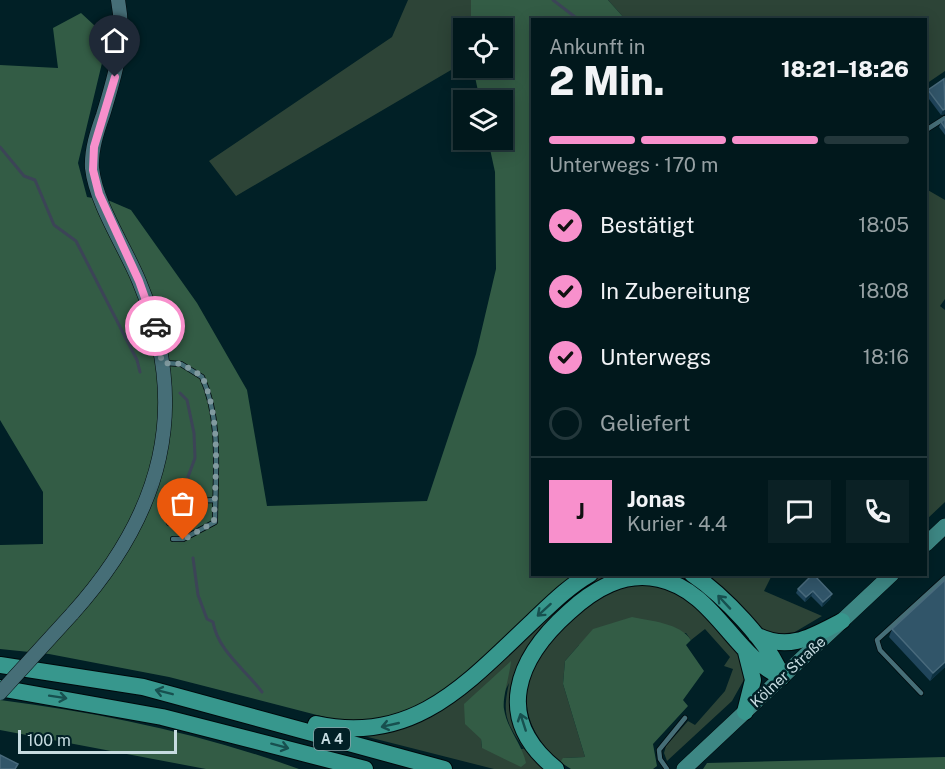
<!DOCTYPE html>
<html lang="de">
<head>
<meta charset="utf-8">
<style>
  :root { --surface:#01181c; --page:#0b2125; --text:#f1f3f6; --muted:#96a0a3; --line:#23373b; --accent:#f890cc }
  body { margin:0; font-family:"Public Sans",sans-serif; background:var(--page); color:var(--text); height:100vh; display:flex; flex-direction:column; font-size:22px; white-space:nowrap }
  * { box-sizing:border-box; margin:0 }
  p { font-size:20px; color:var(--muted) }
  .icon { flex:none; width:33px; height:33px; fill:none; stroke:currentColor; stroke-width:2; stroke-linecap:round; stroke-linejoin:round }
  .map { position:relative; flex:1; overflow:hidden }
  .sheet { position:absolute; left:531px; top:18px; width:396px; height:558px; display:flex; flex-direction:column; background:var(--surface); border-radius:0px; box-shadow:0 3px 15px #0003,0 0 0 2px var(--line) }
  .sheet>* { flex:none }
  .tools { position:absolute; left:453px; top:18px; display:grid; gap:12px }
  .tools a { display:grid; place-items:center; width:60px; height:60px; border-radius:0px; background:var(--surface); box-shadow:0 3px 15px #0003,0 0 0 2px var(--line); font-size:30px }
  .scale { position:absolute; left:18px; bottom:15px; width:159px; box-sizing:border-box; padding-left:6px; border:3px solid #c6dbe0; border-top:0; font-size:16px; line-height:21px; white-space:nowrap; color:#c6dbe0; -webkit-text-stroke:4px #012026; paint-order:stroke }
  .pin { position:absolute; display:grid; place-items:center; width:51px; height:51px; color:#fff; margin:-62px -26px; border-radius:50% 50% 50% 0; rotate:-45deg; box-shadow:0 0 6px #0007 }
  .pin .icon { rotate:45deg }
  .courier { position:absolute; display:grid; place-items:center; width:60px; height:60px; margin:-30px; border:4px solid #f890cc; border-radius:50%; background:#fff; color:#222; box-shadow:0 2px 8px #0007 }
  .summary em { font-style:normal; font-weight:800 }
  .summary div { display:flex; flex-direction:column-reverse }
  .summary { display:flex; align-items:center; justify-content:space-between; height:102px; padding:0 18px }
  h1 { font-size:39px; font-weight:800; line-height:45px }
  .bar { display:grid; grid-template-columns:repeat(4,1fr); gap:9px 6px; align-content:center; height:72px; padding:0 18px }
  .bar i { height:8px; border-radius:4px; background:var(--line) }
  .bar .active { background:var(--accent) }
  .bar p { grid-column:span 4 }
  .line { display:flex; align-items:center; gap:15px; padding:0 18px; border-top:2px solid var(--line) }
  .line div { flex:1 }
  .round { display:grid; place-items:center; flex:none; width:63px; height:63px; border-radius:0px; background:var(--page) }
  ol { padding:0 18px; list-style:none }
  li { display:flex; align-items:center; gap:18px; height:66px }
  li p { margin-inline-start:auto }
  li .icon { padding:6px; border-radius:50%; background:var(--accent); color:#111; stroke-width:4 }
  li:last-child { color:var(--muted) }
  li i { width:33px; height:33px; border:3px solid var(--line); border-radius:50% }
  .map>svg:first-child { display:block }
</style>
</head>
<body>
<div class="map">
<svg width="945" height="769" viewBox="0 0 945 769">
  <rect width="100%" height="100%" fill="#012026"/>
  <!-- green -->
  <path fill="#2d4437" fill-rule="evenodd" d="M 408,0 L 471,0 L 471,28 L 464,28 L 463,63 L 236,196 L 209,161 L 392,37 Z
    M 608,0 L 945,0 L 945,71 L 926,84 L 926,20 L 625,19 Z
    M 926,189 L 945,200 L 945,299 L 940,306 L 945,310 L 945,502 L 926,520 Z
    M 604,575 L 624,575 L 575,601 L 514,700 L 550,769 L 494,769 L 364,736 L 591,579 ZM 509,683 C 502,716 506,721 524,749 L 482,748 L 481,739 Z
    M 703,575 L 772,575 L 764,591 L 822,616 L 783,639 L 764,632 Z
    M 640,584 L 666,587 L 693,602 L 743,657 L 746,676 L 732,701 L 667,761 L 664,753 L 666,746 L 688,721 L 695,725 L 725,691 L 733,669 L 724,666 L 730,657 L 705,629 L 691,640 L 686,633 L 579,645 L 565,661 L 563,684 L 585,757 L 564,758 L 560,762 C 503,712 525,654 579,613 C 587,607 595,598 604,593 C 614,588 629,587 640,584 Z"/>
  <!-- forest -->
  <path fill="#335c45" d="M 471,0 L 608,0 L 625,19 L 532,20 L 532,574 L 575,575 L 462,678 L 425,704 L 382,720 L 344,722 L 169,677 L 49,654 L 0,649 L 0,545 L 43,544 L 43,492 L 0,420 L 0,65 L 58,68 L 53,28 L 81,13 L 108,38 L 78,163 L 87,197 L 110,201 L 131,210 L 197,303 L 247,390 L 267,506 L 427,501 L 476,354 L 496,269 L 495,172 L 488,140 L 502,140 L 502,100 L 480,100 L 473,68 L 502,68 L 502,28 L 471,28 Z
    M 632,617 C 651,621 680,623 691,640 L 686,645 L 704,671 L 683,700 L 688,706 L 653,744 L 657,766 L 653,769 L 571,769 L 560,762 L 563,758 L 585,757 L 563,684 L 565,661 L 593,629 Z
    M 511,661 C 510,674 502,699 504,709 C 507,729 522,744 526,763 L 521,767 L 482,748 L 481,739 L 465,724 L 464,704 Z
    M 0,700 C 102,713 202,734 299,769 L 206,769 L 0,730 Z
    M 945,757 L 945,769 L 703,769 L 707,763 Z"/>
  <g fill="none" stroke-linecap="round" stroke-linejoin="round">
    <!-- stream -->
    <path stroke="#3c4457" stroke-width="3" d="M 553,0 L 579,20
      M 0,147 L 24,176 L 35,180 L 54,225 L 76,241 L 137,360 L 140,372
      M 180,393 L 187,400 L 194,433 L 195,458 L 188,477
      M 193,558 L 198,595 L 207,619 L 213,622 C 218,651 245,669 262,692"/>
    <defs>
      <path id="lane" d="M 926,130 L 945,118
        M 165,363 L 181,364 L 202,377 C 222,421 215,475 215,522 L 183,539 L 173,539
        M 169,523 C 183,508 194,500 215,500
        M 921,693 L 880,650 L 877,640 L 945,578
        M 667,769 L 660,759 L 659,750 L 685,718"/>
      <path id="secondary" d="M 72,614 C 162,514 192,408 139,281 C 125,247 96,204 92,168 C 91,150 97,132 103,115 C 115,76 126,41 118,0"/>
      <path id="primary" d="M 926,544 L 945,526
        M 684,769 L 892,574"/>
      <path id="highway" d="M 692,574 C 723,595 769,642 782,677
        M 756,635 C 789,652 813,636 842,621
        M 0,665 L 143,687 L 444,769
        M 0,688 L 162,717 L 365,769
        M 745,712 L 753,680 L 746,652
        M 316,724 C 414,746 468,682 533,621 C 551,604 569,586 590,574
        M 556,769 C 492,718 517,658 569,612 C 594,589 624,571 659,579 C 715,591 733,656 782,677"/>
    </defs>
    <!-- lane casing -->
    <use href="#lane" stroke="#00090c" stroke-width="6"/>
    <!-- secondary casing -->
    <use href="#secondary" stroke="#00090c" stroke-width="15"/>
    <!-- primary casing -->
    <use href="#primary" stroke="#00090c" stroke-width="16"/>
    <!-- highway casing -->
    <use href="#highway" stroke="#00090c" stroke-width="18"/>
    <!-- lane -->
    <use href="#lane" stroke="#466e77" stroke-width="4.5"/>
    <!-- secondary -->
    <use href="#secondary" stroke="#466e77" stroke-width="14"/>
    <!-- primary -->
    <use href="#primary" stroke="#3d8784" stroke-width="15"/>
    <!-- highway -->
    <use href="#highway" stroke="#37978d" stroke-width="16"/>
    <defs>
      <path id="secondary-bridge" d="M 0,693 L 72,614"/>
    </defs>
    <!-- secondary-bridge casing -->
    <use href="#secondary-bridge" stroke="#00090c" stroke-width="15" stroke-linecap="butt"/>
    <!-- secondary-bridge -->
    <use href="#secondary-bridge" stroke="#466e77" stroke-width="14"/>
  </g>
  <!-- wall -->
  <path fill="#20455b" d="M 928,90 L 945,114 L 941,115 L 926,95 Z
    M 945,119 L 945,135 L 939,127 L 941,122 Z
    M 945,580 L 945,667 L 930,681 L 889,637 L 892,629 Z
    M 798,589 L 832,594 L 830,599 L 822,607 L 811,596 L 805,602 L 796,593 Z"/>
  <!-- shaded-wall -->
  <path fill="#0c3040" d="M 945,109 L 945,114 L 941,115 L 943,110 Z
    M 813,591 L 811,596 L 805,602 L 806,597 Z
    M 832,594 L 830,599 L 822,607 L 823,602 Z
    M 945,662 L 945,667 L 930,681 L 933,673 Z"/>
  <!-- building -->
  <path fill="#315569" stroke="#496a7c" stroke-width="1.5" d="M 944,79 L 945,109 L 943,110 L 928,90 Z
    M 945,119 L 945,128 L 941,122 Z
    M 813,574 L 832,594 L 823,602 L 813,591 L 806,597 L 798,589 Z
    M 945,580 L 945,662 L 933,673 L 892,629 Z
    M 0,755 L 18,764 L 15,769 L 0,769 Z"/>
  <!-- one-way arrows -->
  <defs><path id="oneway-shaft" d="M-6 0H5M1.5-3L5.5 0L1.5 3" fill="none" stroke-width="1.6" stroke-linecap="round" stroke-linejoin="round" transform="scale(1.5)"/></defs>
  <g stroke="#17504f">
    <use href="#oneway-shaft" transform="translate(724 602) rotate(-133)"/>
    <use href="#oneway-shaft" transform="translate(544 610) rotate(138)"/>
    <use href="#oneway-shaft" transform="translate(164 692) rotate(-166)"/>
    <use href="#oneway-shaft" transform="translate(58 697) rotate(9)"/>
    <use href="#oneway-shaft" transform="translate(523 722) rotate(-108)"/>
    <use href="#oneway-shaft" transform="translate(390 725) rotate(167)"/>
    <use href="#oneway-shaft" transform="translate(280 746) rotate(15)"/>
  </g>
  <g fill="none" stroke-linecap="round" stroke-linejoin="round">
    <!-- done -->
    <path stroke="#819a9f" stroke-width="6" stroke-dasharray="0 10.8" d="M 155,326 L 162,363 L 182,364 L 202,376 C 222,421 215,475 214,522 L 183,540"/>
    <!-- route -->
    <path stroke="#f890cc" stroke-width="8" d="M 115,77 L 94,147 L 93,170 L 99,194 L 139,281 L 155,326"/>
  </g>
  <g text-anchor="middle" stroke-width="5" stroke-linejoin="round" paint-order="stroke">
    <!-- shield labels -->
    <rect fill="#012026" stroke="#8ba3a8" stroke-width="1.5" x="314" y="728" width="36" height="22" rx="4.5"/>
    <g font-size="14" font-weight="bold" fill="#c6dbe0">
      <text x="332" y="744">A 4</text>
    </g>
    <!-- street labels -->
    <g font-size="15" fill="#c6dbe0" stroke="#012026">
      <text transform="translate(788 672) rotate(-43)" y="5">Kölner Straße</text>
    </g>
  </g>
</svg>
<div class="tools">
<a><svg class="icon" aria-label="locate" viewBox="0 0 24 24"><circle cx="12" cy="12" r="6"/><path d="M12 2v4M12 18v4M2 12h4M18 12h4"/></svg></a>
<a><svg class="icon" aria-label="layers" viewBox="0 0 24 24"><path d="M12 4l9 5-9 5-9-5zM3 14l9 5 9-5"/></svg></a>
</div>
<div class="scale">100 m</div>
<div class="pin" style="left:183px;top:540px;background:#ea580c"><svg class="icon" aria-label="bag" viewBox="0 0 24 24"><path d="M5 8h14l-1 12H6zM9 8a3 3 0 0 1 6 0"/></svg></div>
<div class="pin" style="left:115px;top:77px;background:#1f2937"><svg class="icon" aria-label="home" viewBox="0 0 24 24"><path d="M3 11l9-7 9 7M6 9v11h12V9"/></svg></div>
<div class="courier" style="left:155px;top:326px"><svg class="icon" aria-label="car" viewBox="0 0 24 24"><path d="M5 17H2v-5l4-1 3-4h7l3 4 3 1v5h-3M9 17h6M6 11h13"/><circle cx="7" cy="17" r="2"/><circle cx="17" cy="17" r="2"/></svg></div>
<section class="sheet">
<div class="summary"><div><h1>2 Min.</h1><p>Ankunft in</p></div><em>18:21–18:26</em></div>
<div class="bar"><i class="active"></i><i class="active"></i><i class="active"></i><i></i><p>Unterwegs · 170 m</p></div>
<ol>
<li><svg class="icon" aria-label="check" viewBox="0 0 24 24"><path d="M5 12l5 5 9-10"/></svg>Bestätigt<p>18:05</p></li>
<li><svg class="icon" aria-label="check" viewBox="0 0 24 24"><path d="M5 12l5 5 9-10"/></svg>In Zubereitung<p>18:08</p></li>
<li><svg class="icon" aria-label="check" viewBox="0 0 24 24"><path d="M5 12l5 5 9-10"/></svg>Unterwegs<p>18:16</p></li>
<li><i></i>Geliefert</li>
</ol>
<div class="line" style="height:108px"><b class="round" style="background:var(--accent);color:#111">J</b><div><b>Jonas</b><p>Kurier · 4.4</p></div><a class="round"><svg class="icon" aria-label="chat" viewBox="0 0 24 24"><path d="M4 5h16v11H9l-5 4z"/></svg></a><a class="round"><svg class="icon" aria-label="phone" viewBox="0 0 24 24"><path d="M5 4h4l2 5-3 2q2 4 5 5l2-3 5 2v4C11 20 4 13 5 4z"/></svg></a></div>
</section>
</div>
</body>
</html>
